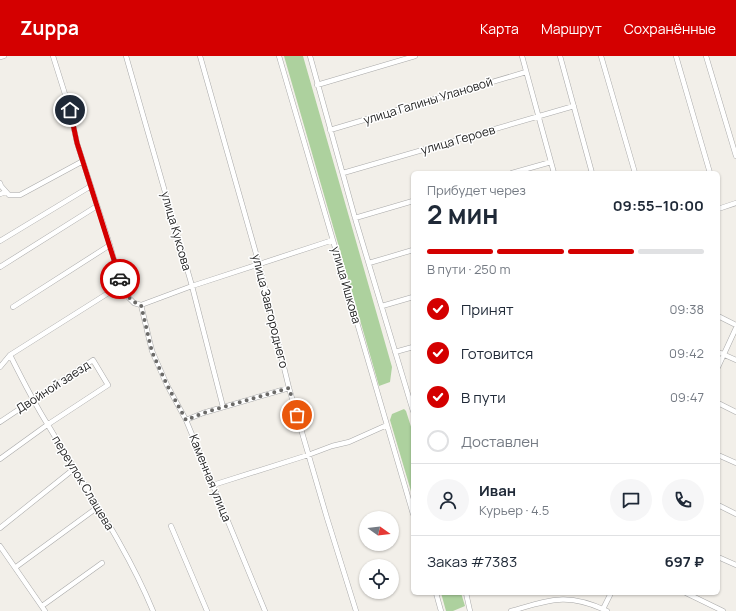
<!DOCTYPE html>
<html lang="ru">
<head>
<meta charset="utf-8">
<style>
  :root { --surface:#fff; --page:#f6f6f7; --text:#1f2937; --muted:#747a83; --line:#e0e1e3; --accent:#d40000 }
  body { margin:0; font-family:Manrope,sans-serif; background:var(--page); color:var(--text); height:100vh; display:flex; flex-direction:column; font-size:15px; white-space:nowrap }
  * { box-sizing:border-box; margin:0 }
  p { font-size:13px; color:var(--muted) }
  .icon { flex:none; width:22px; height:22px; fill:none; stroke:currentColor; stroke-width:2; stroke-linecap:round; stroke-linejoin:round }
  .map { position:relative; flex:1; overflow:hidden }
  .panel { position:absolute; left:411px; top:115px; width:309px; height:424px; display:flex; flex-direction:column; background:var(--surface); border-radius:6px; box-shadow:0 1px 3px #0004 }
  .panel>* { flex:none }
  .needle { width:26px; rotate:104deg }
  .controls { position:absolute; left:359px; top:455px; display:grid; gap:8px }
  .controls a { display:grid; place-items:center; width:40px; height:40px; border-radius:50%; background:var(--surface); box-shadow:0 1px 3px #0004; font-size:20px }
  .pin { position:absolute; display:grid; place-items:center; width:34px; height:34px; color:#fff; margin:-17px; border:2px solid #fff; border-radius:50%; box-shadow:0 1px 4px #0007 }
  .courier { position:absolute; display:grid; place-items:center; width:40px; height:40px; margin:-20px; border:3px solid #d40000; border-radius:50%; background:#fff; color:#222; box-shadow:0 1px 5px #0007 }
  .head em { font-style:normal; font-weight:700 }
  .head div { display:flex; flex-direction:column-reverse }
  .head { display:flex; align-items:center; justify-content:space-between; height:68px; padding:0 16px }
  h1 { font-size:26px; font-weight:700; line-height:30px }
  .bar { display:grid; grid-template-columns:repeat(4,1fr); gap:6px 4px; align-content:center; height:48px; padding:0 16px }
  .bar i { height:5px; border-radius:3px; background:var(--line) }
  .bar .on { background:var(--accent) }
  .bar p { grid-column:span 4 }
  .line { display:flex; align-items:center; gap:10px; padding:0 16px; border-top:1px solid var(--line) }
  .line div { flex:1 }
  .round { display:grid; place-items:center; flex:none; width:42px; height:42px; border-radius:21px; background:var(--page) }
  ol { padding:0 16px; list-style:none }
  li { display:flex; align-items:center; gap:12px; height:44px }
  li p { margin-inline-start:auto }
  li .icon { padding:4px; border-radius:50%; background:var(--accent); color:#fff; stroke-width:4 }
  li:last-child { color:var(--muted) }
  li i { width:22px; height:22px; border:2px solid var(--line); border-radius:50% }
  header { display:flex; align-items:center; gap:24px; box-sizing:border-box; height:56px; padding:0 20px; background:var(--accent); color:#fff }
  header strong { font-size:19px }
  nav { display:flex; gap:22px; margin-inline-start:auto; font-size:14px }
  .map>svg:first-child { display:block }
</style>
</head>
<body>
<header>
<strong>Zuppa</strong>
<nav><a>Карта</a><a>Маршрут</a><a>Сохранённые</a></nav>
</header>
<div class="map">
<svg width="736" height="555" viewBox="0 0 736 555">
  <rect width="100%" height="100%" fill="#f2efe9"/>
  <!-- forest -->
  <path fill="#add19e" d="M 284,0 L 303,0 L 392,311 L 390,326 L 379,330 Z
    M 404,353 L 406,355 L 413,377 L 413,442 L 390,364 L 392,358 Z
    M 441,537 L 461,537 L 465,550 L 453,555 L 446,555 Z"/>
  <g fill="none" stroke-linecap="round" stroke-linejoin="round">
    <defs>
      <path id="minor" d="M 53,0 L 70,54 L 77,87 L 110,189 L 121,229 L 129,242 L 134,247 L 141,249 L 152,295 L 167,329 L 186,364 L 265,555
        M 126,0 L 192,230 L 223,351
        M 200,0 L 259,208 L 289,332 L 327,462 L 356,555
        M 279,0 L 413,458
        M 310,0 L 355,162 L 413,355
        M 522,0 L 554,117
        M 560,0 L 592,117
        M 601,0 L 635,117
        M 676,0 L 710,117
        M 706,0 L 736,100
        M 0,1 L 4,0
        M 317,29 L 415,0
        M 330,74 L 526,16
        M 343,117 L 574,50
        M 512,117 L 551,106
        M 0,127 L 1,130 L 9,139 L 20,139 L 83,105
        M 0,138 L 6,136
        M 718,153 L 736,147
        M 355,162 L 413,145
        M 0,185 L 91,130
        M 369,207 L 413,194
        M 0,211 L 97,150
        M 141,249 L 192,230 L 333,184
        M 382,250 L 413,241
        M 13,251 L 110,189
        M 718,260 L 736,269
        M 395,296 L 413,291
        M 718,296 L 736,304
        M 10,299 C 22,323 34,347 48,369 C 84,430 126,489 153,555
        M 0,311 L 10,299 L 121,229
        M 718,311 L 736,272
        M 718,347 L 736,356
        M 186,364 L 203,357 L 289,332
        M 0,366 L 93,304 L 108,329 L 47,369 L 0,403
        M 718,399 L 736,407
        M 213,429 L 308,399 L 332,390 L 349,386 L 387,369
        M 718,449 L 736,458
        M 171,470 L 207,555
        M 0,472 L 75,412
        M 0,490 L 45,555
        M 718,501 L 736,509
        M 16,511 L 98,451
        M 436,537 L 441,555
        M 466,537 L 470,555
        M 686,537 L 723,555
        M 42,550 L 102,507
        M 603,553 L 611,537
        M 511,555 C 550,544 567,536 607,555"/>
    </defs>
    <!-- minor casing -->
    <use href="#minor" stroke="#a9a9a9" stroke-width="5.5"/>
    <!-- minor -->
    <use href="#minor" stroke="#fff" stroke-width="4.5"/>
  </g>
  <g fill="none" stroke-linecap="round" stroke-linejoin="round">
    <!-- done -->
    <path stroke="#6b6a68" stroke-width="4" stroke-dasharray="0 7.2" d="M 120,223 C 123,236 129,245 141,249 L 152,296 L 167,329 L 186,364 L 203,357 L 289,332 L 297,359"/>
    <!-- route -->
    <path stroke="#d40000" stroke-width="5" d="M 70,54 L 77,87 L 120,223"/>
  </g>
  <g text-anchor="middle" stroke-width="3" stroke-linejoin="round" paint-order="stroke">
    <!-- street labels -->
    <g font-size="12" fill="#222" stroke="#fff">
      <text transform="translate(428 45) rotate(-17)" y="4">улица Галины Улановой</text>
      <text transform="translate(458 84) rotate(-16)" y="4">улица Героев</text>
      <text transform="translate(176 175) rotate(74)" y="4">улица Куксова</text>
      <text transform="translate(346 229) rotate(74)" y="4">улица Ишкова</text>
      <text transform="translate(270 255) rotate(76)" y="4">улица Завгороднего</text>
      <text transform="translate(53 331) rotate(-33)" y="4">Двойной заезд</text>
      <text transform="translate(210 422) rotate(68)" y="4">Каменная улица</text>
      <text transform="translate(83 427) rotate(59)" y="4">переулок Слащева</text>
    </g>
  </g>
</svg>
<div class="controls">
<a><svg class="needle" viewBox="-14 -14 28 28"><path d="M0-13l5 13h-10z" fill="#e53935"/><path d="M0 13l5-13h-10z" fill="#747a83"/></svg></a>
<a><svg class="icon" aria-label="locate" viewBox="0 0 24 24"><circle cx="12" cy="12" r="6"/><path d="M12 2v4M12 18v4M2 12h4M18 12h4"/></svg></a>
</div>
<div class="pin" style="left:297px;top:359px;background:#ea580c"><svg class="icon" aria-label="bag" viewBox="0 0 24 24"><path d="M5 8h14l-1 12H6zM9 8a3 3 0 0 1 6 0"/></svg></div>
<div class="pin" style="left:70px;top:54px;background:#1f2937"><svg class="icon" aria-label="home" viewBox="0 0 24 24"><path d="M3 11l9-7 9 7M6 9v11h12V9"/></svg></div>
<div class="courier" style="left:120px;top:223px"><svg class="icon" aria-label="car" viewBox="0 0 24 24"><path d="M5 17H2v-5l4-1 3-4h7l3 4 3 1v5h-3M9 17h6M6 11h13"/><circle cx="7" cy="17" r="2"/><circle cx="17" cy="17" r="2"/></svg></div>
<section class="panel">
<div class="head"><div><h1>2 мин</h1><p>Прибудет через</p></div><em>09:55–10:00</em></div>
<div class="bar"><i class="on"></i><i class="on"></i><i class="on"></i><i></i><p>В пути · 250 m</p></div>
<ol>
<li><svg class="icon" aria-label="check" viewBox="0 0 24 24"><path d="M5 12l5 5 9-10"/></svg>Принят<p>09:38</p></li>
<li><svg class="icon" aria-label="check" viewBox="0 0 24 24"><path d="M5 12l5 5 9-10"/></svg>Готовится<p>09:42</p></li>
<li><svg class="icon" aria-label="check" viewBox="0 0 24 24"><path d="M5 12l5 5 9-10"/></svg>В пути<p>09:47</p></li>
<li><i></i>Доставлен</li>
</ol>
<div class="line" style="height:72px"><a class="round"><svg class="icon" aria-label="person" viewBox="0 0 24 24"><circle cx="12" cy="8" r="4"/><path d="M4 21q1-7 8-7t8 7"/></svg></a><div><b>Иван</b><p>Курьер · 4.5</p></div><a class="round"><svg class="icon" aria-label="chat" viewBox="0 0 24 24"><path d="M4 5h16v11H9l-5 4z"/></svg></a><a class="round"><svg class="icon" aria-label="phone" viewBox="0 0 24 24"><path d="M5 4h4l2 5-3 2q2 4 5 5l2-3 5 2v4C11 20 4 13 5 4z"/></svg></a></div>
<div class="line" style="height:52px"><div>Заказ #7383</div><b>697 ₽</b></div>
</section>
</div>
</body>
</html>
